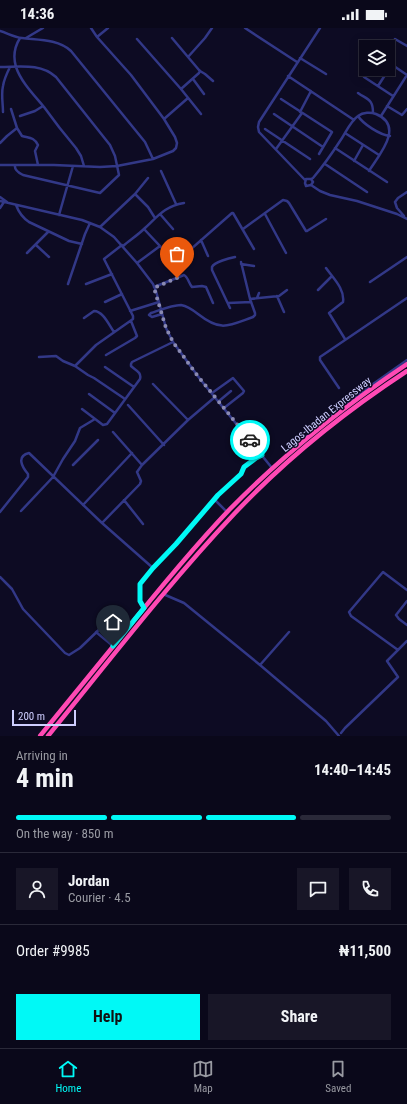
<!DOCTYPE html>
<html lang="en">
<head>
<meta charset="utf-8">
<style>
  :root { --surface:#0a081a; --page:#181627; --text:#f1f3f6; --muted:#999aa2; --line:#2a2939; --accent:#00f9f6 }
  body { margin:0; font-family:"Roboto Condensed",sans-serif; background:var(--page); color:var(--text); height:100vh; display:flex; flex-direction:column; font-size:15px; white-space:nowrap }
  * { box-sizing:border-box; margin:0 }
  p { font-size:13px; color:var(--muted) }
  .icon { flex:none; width:22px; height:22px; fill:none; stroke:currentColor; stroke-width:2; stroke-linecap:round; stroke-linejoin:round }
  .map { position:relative; height:708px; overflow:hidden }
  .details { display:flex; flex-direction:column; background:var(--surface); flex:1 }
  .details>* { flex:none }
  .fabs { position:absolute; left:359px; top:12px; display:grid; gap:8px }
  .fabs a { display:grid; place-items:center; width:36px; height:36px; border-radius:0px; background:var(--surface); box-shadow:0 2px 10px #0003,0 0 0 1px var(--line); font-size:20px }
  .scale { position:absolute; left:12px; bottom:10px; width:64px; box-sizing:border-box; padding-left:4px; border:2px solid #ceceff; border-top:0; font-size:11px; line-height:14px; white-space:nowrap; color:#ceceff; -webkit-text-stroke:3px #0d0b23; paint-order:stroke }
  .pin { position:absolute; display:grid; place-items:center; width:34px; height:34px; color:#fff; margin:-41px -17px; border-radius:50% 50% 50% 0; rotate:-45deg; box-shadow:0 0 4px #0007 }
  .pin .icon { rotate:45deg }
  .courier { position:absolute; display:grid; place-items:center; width:40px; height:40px; margin:-20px; border:3px solid #00f9f6; border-radius:50%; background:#fff; color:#222; box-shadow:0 1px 5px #0007 }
  .headline em { font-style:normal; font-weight:700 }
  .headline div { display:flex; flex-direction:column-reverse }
  .headline { display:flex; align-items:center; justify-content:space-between; height:68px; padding:0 16px }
  h1 { font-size:26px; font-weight:700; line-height:30px }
  .bar { display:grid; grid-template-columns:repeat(4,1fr); gap:6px 4px; align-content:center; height:48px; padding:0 16px }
  .bar i { height:5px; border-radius:3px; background:var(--line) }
  .bar .selected { background:var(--accent) }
  .bar p { grid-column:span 4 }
  .line { display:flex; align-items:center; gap:10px; padding:0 16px; border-top:1px solid var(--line) }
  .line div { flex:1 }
  .round { display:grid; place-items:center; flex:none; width:42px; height:42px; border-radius:0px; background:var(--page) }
  .cta { display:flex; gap:8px; margin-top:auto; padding:8px 16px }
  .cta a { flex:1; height:46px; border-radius:0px; background:var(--accent); color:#111; font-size:16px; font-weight:700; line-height:46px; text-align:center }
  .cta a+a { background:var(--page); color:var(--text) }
  .status { display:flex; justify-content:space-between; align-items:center; height:28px; padding:0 20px; background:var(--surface); direction:ltr }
  .status svg { height:11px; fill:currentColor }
  .dock { display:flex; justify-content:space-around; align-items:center; height:56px; border-top:1px solid var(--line); background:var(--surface); font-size:11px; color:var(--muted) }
  .dock a { display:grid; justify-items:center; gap:2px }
  .dock .selected { color:var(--accent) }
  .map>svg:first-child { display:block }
</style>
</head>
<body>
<div class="status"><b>14:36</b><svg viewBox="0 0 49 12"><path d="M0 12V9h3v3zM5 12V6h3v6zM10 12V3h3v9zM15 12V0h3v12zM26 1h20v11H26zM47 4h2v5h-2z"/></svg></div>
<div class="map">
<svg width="407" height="708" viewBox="0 0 407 708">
  <rect width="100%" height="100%" fill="#0d0b23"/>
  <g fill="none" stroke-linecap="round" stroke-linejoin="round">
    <!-- minor -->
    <path stroke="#323887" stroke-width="2.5" d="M 245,0 L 297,34
      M 0,3 C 7,5 14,9 22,10 C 38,12 58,11 71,23 L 145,114 L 153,131
      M 97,9 L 108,0
      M 20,10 C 15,18 13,29 16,39 C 21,54 34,67 44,79 C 54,93 65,107 76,120 L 81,128 L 84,138
      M 26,10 L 43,0
      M 172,10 L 188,29
      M 137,11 L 181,61 L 201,86
      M 395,11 L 407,18
      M 300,30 L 326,46
      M 0,39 C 20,39 40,35 56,49 L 110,117 L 115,128 L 119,147 L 100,165 L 23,147 C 19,145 14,142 15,137
      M 200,43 L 205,46 L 213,53
      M 288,48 L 354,92
      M 364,49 L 393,68
      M 193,51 L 204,66
      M 378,58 L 387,44
      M 181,61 L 199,45 L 200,43 L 199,42 L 188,29 L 205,10 L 212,0
      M 358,65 C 368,72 373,71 373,85
      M 281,71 L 332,104 L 319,126
      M 387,78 L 402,87 L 407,81
      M 3,84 C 3,76 1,66 3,58 C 4,51 7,45 10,39
      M 300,84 L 311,63
      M 274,86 L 323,119
      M 20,88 L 35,83 L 43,78
      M 358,88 C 363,96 380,107 390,108
      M 381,88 L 407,47 L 388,34
      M 164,91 L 188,70
      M 17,100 L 22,108 C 29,110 34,109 38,117 L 35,123 L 38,137
      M 265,101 L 310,131
      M 345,105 L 379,127
      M 0,115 L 7,108 L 17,100 L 11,81
      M 335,120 L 387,154
      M 276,121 L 302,85
      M 354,133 L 363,117
      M 325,136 L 367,164
      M 0,137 L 54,137 L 100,139 L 117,138 L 153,131 L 173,123 L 176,120 L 177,115 L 175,109 L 164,91 L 131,47 L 97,9 L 91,0
      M 161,143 L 176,176
      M 311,151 L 313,150 C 324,137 333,124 342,110 C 347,102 351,93 358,88 C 363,84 371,84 376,86 C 405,98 379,127 369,143
      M 305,152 L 259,104 L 258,99 L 259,94 L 320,0
      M 311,157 L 313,154 L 311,151 L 306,151 L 305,155 L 306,158 L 311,157 L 320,163 L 330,167 L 357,173 L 397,186 L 407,191
      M 135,166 L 148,179 L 155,190
      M 0,169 L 7,174
      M 0,173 L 82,192 L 100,199 L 114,209 L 137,235 L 153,256 L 156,263 L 166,300 L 173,314 L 200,351 L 272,440
      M 16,177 C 19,185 23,190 29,194 L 69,213 L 82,216
      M 0,180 L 4,174
      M 160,186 L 173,201
      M 265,186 L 286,225
      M 59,187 L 73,138
      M 404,188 L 397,180 L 395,174 L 398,170 L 407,164
      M 100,199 L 135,166 L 148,150
      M 144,201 L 174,233 L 182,229 L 232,185 L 233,185 L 254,221
      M 243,201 L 283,172 L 287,173 L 289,175 L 306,203 L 307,203 L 326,191
      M 201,212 L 208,228
      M 36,217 L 49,229
      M 123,218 C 130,212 138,207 145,200 C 158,188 165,178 184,175
      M 27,225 L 48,204
      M 174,233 L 182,243
      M 137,235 L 160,218
      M 241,236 L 254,238
      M 326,240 C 333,250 345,261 343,274 L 329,285 L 345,311
      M 370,254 L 407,229
      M 68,256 L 85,206 L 90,195
      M 86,256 L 112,246
      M 154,259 L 184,247 C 188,249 189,256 192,259 L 202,258 L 206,259 L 213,275
      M 318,262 L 332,248
      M 277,268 L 284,284
      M 257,270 L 259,265
      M 250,271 L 279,268 L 287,262
      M 105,274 L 122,266
      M 228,275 L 251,274
      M 230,280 L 212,242 C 212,241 212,240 212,239 C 214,234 230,230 235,229
      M 130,283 L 159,274
      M 162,286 L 152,289 L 149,287 L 151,285 C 160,282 172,277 181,277 C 187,278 193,282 198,286 C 221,304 228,298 253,289 L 255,287 L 255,285 L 250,271 L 241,234
      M 84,290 L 94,283 C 103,283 109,297 114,304
      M 106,327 L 135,310 L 137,308 L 131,293
      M 39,329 L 56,328 L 63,333 L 75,338 L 88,347 L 94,350 L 125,371
      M 75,338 L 96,317 L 133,291 L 133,288 L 104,231 L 122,217
      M 105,339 L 134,359
      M 153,356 L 188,392
      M 339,360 L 320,332 L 320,329 L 407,270
      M 212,365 L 233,350 L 244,363 L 243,365 L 224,380
      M 89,366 L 115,385
      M 219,373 L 231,363
      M 128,377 L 164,417
      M 82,381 L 103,397 L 107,396 L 140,351 C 142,344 135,342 131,338 L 131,336 L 132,334 L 173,314
      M 113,404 L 142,437
      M 305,410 L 349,373 L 407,332
      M 73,437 L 98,412
      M 214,471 L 227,484
      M 124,472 L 143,496
      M 83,477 L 132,425
      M 21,483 L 53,449 L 63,431 L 75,413 L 80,400 L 95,391
      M 0,484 L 28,449 L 28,446 C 22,439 16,428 29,425 L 102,495 L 153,540
      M 102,495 L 140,456 L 141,453 L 137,444 L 142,437 L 188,392 L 215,369
      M 0,549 L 12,561 L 23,581 L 65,625 L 69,627 L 80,620 L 108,593 L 118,603 L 124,605
      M 163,566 L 184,575 L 260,637 L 326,693 L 339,708
      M 407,573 L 396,587 L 399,591 L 407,597
      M 143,580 L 140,573 L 140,556 L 218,467 L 241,446 L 244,439 L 256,430 L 262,427
      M 96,604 L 113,618
      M 398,622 L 351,588 L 349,584 L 383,544 L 407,562
      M 260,637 L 289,604
      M 341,705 L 345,700 L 398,649 L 387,633 L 407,613"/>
    <!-- highway -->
    <path stroke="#ff49b4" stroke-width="4.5" d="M 40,708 C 67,675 94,642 120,610 C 155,566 191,522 230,481 C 283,427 344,378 407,336
      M 48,708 C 109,633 168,556 235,485 C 285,432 346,383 407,343"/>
  </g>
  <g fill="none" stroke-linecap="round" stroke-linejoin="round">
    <!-- done -->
    <path stroke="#8a8ab2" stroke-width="4" stroke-dasharray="0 7.2" d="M 177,250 L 154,260 L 166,300 L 173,314 L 197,347 L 250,412"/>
    <!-- route -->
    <path stroke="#00f9f6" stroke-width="5" d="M 113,618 L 144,580 L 140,573 L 140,556 L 153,540 L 176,516 L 218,467 L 241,446 L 244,439 L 256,430 L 262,427 L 250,412"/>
  </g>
  <g text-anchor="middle" stroke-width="3" stroke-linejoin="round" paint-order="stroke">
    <!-- street labels -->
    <g font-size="11" fill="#ceceff" stroke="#0d0b23">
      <text transform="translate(326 386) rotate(-39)" y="4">Lagos-Ibadan Expressway</text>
    </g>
  </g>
</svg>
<div class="fabs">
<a><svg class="icon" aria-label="layers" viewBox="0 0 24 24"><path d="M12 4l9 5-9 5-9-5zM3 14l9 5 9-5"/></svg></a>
</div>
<div class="scale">200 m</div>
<div class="pin" style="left:177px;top:250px;background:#ea580c"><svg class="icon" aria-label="bag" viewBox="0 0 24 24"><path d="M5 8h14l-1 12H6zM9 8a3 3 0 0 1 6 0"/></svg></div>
<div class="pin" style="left:113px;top:618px;background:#1f2937"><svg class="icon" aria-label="home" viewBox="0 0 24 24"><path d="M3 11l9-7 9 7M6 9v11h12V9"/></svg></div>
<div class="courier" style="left:250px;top:412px"><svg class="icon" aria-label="car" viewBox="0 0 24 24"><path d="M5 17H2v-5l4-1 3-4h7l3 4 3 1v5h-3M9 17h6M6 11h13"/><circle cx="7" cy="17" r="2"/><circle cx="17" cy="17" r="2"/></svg></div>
</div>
<section class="details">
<div class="headline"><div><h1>4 min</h1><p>Arriving in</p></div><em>14:40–14:45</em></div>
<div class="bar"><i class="selected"></i><i class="selected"></i><i class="selected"></i><i></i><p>On the way · 850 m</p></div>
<div class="line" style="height:72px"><a class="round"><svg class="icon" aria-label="person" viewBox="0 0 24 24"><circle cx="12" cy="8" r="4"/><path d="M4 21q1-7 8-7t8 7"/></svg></a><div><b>Jordan</b><p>Courier · 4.5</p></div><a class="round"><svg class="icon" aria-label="chat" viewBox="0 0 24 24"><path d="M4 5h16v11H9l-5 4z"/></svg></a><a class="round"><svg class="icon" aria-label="phone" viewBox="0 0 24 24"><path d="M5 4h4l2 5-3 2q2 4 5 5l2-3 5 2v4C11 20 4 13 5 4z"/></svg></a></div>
<div class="line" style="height:52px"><div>Order #9985</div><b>₦11,500</b></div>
<div class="cta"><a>Help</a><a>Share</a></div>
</section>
<nav class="dock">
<a class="selected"><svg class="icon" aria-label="home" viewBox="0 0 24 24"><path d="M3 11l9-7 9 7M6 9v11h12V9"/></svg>Home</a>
<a><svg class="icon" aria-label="map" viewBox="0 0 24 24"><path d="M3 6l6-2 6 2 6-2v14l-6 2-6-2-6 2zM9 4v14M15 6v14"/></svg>Map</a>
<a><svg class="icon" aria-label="saved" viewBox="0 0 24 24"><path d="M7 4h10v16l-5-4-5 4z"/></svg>Saved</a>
</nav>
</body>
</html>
